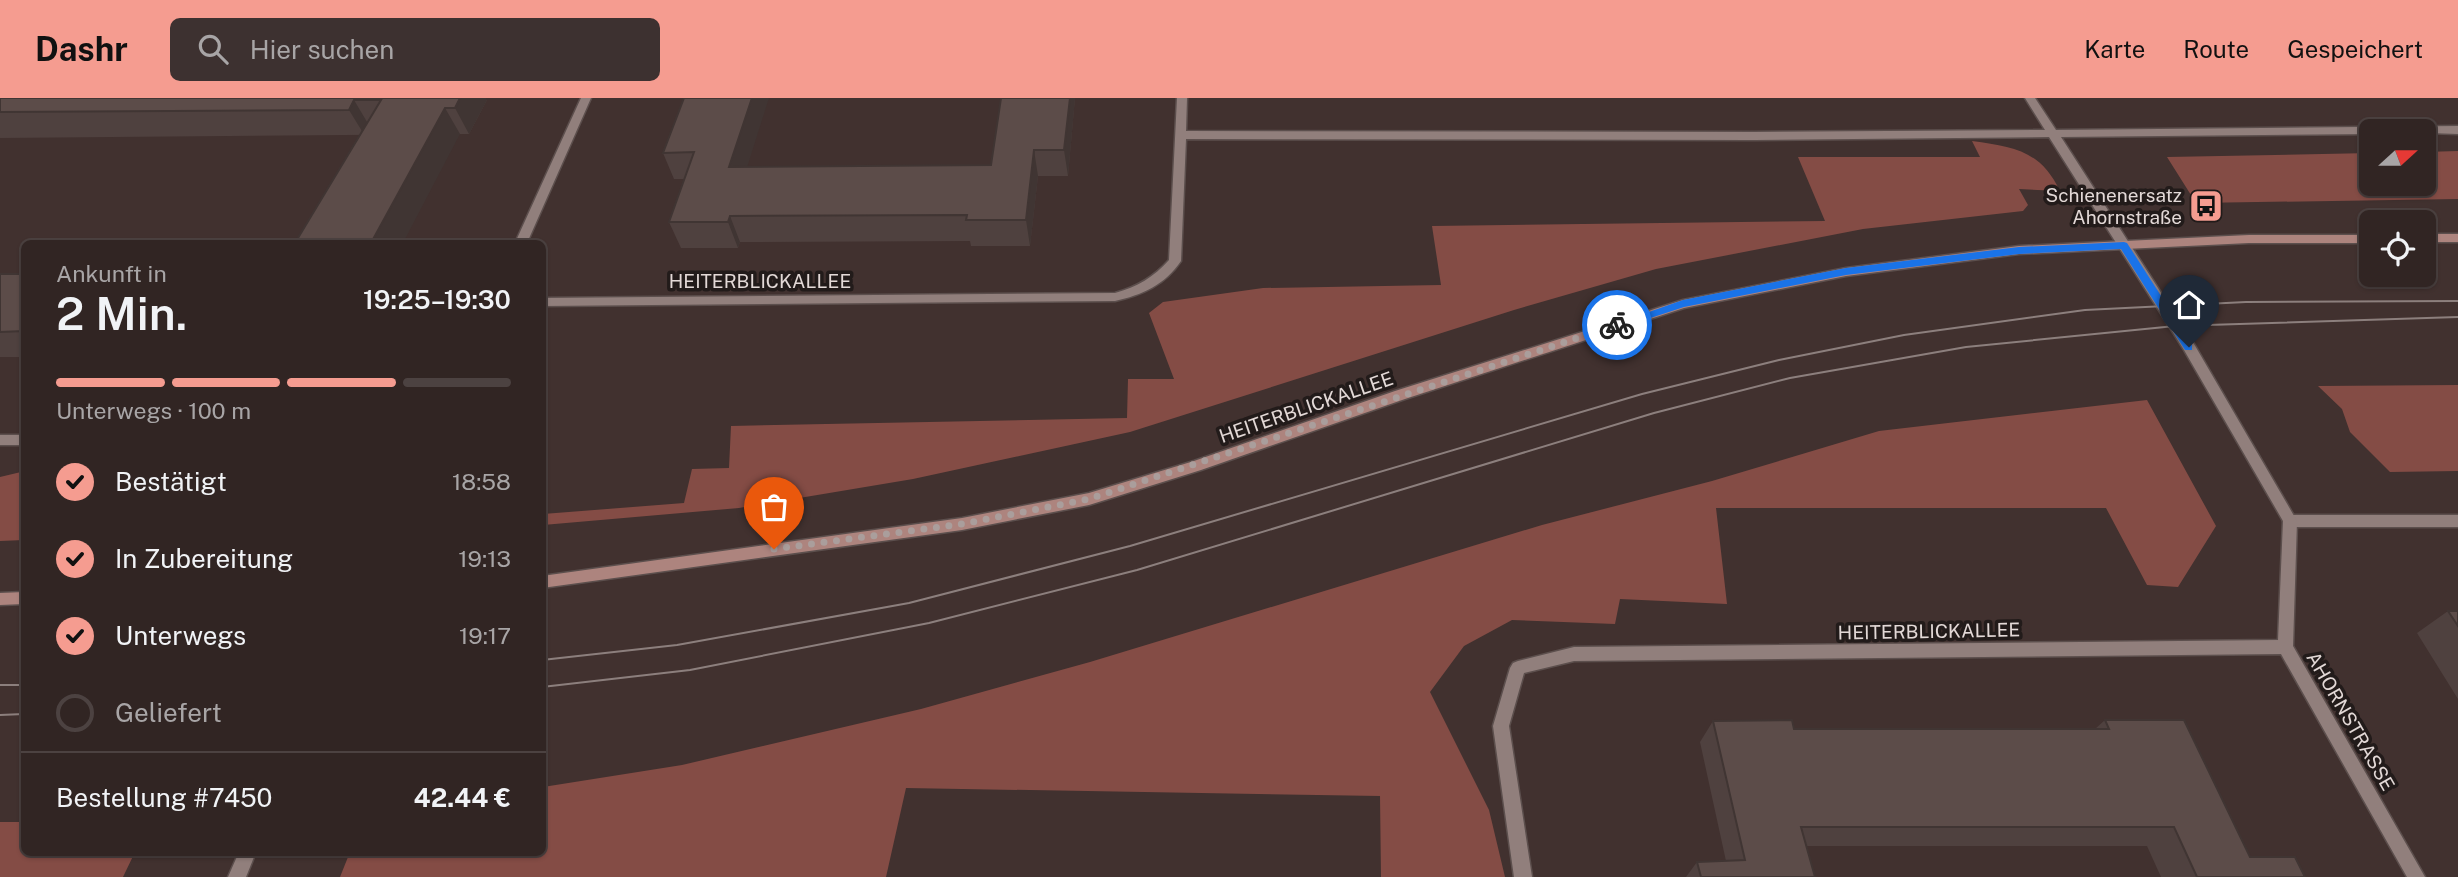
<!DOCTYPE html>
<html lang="de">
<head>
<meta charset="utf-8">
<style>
  :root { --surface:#312523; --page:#3d3130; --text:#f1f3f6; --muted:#a8a5a6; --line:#4c4241; --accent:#f59c90 }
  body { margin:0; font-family:"Public Sans",sans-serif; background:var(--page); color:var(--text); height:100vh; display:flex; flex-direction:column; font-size:26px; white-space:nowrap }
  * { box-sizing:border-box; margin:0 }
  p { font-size:23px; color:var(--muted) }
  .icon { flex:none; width:38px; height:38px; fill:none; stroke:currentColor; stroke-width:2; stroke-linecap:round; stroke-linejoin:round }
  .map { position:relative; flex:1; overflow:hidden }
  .details { position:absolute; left:21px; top:142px; width:525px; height:616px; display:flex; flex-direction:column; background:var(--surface); border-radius:10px; box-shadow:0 2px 5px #0004,0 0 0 2px var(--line) }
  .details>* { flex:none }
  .needle { width:46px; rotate:69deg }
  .controls { position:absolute; left:2359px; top:21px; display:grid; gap:14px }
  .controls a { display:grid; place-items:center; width:77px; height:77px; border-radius:10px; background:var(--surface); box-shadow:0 2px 5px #0004,0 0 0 2px var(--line); font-size:35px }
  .pin { position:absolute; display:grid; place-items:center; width:60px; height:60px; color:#fff; margin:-72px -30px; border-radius:50% 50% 50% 0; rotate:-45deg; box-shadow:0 0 7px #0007 }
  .pin .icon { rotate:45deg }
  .courier { position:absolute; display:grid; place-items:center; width:70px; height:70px; margin:-35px; border:5px solid #1a73e8; border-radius:50%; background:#fff; color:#222; box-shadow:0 2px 9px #0007 }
  .summary em { font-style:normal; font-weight:600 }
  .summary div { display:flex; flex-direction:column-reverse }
  .summary { display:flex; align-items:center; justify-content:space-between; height:119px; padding:0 35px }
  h1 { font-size:46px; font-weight:600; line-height:52px }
  .bar { display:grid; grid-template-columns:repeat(4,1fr); gap:10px 7px; align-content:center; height:84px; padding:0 35px }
  .bar i { height:9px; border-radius:5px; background:var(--line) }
  .bar .selected { background:var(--accent) }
  .bar p { grid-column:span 4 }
  .line { display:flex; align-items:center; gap:18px; padding:0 35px; border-top:2px solid var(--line) }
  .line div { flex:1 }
  ol { padding:0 35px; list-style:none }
  li { display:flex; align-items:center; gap:21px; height:77px }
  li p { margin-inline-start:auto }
  li .icon { padding:7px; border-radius:50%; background:var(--accent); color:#111; stroke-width:4 }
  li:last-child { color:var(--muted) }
  li i { width:38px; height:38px; border:4px solid var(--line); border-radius:50% }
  header { display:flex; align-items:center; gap:42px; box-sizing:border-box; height:98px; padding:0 35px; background:var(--accent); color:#111 }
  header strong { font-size:33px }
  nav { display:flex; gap:38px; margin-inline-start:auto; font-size:24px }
  .search { width:490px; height:63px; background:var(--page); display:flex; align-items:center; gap:18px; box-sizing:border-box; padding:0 24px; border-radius:10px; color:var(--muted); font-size:26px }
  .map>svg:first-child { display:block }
</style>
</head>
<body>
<header>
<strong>Dashr</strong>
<div class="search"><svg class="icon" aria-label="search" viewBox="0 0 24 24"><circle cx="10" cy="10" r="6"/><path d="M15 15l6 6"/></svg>Hier suchen</div>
<nav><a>Karte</a><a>Route</a><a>Gespeichert</a></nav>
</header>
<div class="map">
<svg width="2458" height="779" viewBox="0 0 2458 779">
  <rect width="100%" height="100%" fill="#41312f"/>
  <!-- green -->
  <path fill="#844c45" d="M 1972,43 C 2014,49 2040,52 2060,93 L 2019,91 L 2028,107 L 2023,113 L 1863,131 L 1656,171 L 1514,212 L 1130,334 L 913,381 L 739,410 L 543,427 L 543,416 L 684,405 L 692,371 L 729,370 L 731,328 L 1127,320 L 1128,281 L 1174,281 L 1149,215 L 1163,204 L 1263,190 L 1441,187 L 1432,128 L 1825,123 L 1798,59 L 1980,59 Z
    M 2458,53 L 2458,101 L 2196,105 L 2167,59 L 2371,55 L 2371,86 L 2424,86 L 2424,54 Z
    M 2458,287 L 2458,373 L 2390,374 L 2350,334 L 2342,311 L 2318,288 Z
    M 2147,302 L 2216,428 L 2178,489 L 2147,487 L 2106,410 L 1716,410 L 1727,506 L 1620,501 L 1615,526 L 1512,522 L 1464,548 L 1430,594 L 1489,712 L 1505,779 L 1381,779 L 1380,698 L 906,690 L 886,779 L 340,779 L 350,754 L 542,754 L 543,689 L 682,667 L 921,611 L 1090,564 L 1542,427 L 1712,383 L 1879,333 Z
    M 21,374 L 24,375 L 24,442 L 0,443 L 0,379 Z
    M 0,724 L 24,724 L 24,754 L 135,754 L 123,779 L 0,779 Z"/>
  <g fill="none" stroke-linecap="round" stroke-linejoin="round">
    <defs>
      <path id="lane" d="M 2290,417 L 2458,417 L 2458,429 L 2290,429 L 2285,427 L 2283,423 L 2285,419 Z"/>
      <path id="street" d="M 581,0 L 591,0 L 527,145 L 515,145 Z
        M 1177,0 L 1187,0 L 1186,33 L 1754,34 L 2045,32 L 2025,0 L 2035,0 L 2056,32 L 2458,28 L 2458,36 L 2371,33 L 2371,36 L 2061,39 L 2194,246 L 2297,423 L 2293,548 L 2425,779 L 2407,779 L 2281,556 L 1574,563 L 1524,575 L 1509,628 L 1532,779 L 1514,779 L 1493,628 L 1510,570 L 1513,565 L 1518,563 L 1574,549 L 2278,542 L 2283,423 L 2184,252 L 2049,39 L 1754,42 L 1186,41 L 1181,163 C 1165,187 1142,197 1115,203 L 542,208 L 542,200 L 1115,195 C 1137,189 1154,179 1169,162 Z
        M 0,337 L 24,337 L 24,347 L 0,347 Z
        M 239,754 L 256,754 L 246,779 L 228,779 Z"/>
      <path id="secondary" d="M 2424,136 L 2458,136 L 2458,144 L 2424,144 Z
        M 2249,137 L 2371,137 L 2371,145 L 2249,145 L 2019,156 L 1846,178 L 1684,210 L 1405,301 L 1201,372 L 1089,407 L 962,432 L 542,490 L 542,478 L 962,420 L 1089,395 L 1194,363 L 1395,293 L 1683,202 L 1846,170 L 2019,148 Z
        M 24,494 L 24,506 L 0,507 L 0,495 Z"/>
    </defs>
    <!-- lane casing -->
    <use href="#lane" stroke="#5c4f4d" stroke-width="3"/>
    <!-- street casing -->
    <use href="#street" stroke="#5c4f4d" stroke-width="3"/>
    <!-- secondary casing -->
    <use href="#secondary" stroke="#5c4f4d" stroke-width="3"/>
    <!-- lane -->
    <use href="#lane" fill="#917f7c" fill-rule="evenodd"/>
    <!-- street -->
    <use href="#street" fill="#917f7c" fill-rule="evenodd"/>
    <!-- secondary -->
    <use href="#secondary" fill="#ad847e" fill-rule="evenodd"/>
    <!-- tram -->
    <path stroke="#8c7f7d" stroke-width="2" d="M 542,562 L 677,547 L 909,505 L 1130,448 L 1642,296 L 1779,262 L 1904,237 L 2085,212 L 2246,204 L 2458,203
      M 0,587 L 24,587
      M 542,589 L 690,572 L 929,525 L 1137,472 L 1654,315 L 1790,280 L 1966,249 L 2175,228 L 2458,219
      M 0,617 L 24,616"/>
  </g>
  <!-- wall -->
  <path fill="#4f413f" d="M 0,0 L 487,2 L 469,36 L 0,40 Z
    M 684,0 L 748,69 L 991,67 L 1001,0 L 1075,0 L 1068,78 L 1038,78 L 1030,148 L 971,148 L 970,143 L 740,144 L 738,150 L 681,150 L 669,124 L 685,81 L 674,81 L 663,55 Z
    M 0,176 L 24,176 L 24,259 L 0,259 Z
    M 2448,513 L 2458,513 L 2458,601 L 2417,535 Z
    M 2105,622 L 2250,759 L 2305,779 L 2161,779 L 2147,748 L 1806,748 L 1814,779 L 1686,779 L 1697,764 L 1726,763 L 1700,644 L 1713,623 L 1794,631 L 2095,631 Z"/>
  <!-- shaded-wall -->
  <path fill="#403533" d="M 460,0 L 486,0 L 487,2 L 469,36 L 455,10 Z
    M 752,0 L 769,0 L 739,95 L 729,69 Z
    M 1070,0 L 1075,0 L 1068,78 L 1064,52 Z
    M 354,2 L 370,29 L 365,38 L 349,12 Z
    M 445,10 L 460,36 L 403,145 L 371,145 Z
    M 1034,52 L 1038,78 L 1030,148 L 1026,122 Z
    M 730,118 L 740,144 L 738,150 L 728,124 Z"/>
  <!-- building -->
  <path fill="#5c4c49" stroke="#403533" stroke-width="2" d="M 0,0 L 460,0 L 455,10 L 445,10 L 371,145 L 295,145 L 381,2 L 354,2 L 349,12 L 0,14 Z
    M 684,0 L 752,0 L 729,69 L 991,67 L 1001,0 L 1070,0 L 1064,52 L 1034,52 L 1026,122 L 966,122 L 967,117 L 730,118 L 728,124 L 669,124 L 694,54 L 663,55 Z
    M 0,176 L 24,176 L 24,233 L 0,234 Z
    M 2448,513 L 2458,513 L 2458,528 Z
    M 1792,622 L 1794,631 L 2109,631 L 2105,622 L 2184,622 L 2250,759 L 2295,759 L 2305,779 L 2197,779 L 2174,729 L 1801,729 L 1815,779 L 1701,779 L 1697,764 L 1745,762 L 1713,623 Z"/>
  <!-- route -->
  <path fill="#1a73e8" d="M 2124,144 L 2127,145 L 2192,246 L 2192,252 L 2185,252 L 2121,151 L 2019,156 L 1846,177 L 1684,209 L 1617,231 L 1612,227 L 1683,202 L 1846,170 L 2019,149 Z"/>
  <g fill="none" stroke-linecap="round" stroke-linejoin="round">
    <!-- done -->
    <path stroke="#aa9e9c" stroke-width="7" stroke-dasharray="0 12.6" d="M 774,451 L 962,426 L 1089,401 L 1617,227"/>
  </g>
  <!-- icons -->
  <defs>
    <symbol id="bus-square" viewBox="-11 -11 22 22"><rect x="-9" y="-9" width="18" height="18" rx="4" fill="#f59c90" stroke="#221b1a"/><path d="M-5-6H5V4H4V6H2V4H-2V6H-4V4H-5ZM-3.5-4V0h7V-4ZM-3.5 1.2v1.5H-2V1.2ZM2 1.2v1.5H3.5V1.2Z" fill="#111"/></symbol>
  </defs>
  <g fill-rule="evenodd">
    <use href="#bus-square" x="2187" y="89" width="38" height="38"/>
  </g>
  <g text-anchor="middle" stroke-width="7" stroke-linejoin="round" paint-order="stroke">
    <!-- poi labels -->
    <g font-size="19" fill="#e3d9d7" stroke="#221b1a" text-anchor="end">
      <text x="2182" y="104">Schienenersatz<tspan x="2182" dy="22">Ahornstraße</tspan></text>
    </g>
    <!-- street labels -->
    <g font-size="19" fill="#e3d9d7" stroke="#221b1a">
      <text x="760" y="190">HEITERBLICKALLEE</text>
      <text transform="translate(1306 309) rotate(-19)" y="7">HEITERBLICKALLEE</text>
      <text transform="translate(1929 533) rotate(-1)" y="7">HEITERBLICKALLEE</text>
      <text transform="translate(2351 623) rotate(60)" y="7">AHORNSTRASSE</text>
    </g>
  </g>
</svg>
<div class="controls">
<a><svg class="needle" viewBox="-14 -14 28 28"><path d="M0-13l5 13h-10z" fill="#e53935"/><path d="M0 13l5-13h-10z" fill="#a8a5a6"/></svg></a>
<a><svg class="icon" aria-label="locate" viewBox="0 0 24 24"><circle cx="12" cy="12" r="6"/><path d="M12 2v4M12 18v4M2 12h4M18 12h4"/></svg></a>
</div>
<div class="pin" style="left:774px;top:451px;background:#ea580c"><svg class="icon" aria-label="bag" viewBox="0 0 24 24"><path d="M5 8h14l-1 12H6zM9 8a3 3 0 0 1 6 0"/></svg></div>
<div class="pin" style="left:2189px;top:249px;background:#1f2937"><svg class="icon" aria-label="home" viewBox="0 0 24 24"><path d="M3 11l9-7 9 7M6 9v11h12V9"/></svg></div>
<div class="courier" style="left:1617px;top:227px"><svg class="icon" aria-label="bike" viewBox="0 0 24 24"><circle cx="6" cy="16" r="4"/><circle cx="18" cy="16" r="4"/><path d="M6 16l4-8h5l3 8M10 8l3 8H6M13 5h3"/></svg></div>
<section class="details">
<div class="summary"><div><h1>2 Min.</h1><p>Ankunft in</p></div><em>19:25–19:30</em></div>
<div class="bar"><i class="selected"></i><i class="selected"></i><i class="selected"></i><i></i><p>Unterwegs · 100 m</p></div>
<ol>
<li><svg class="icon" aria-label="check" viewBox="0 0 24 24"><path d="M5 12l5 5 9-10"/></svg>Bestätigt<p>18:58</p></li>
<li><svg class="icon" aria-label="check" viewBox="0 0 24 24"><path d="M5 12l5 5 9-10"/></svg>In Zubereitung<p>19:13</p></li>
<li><svg class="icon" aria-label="check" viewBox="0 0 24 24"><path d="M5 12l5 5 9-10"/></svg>Unterwegs<p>19:17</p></li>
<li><i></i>Geliefert</li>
</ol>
<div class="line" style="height:91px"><div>Bestellung #7450</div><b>42.44 €</b></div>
</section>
</div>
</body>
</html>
